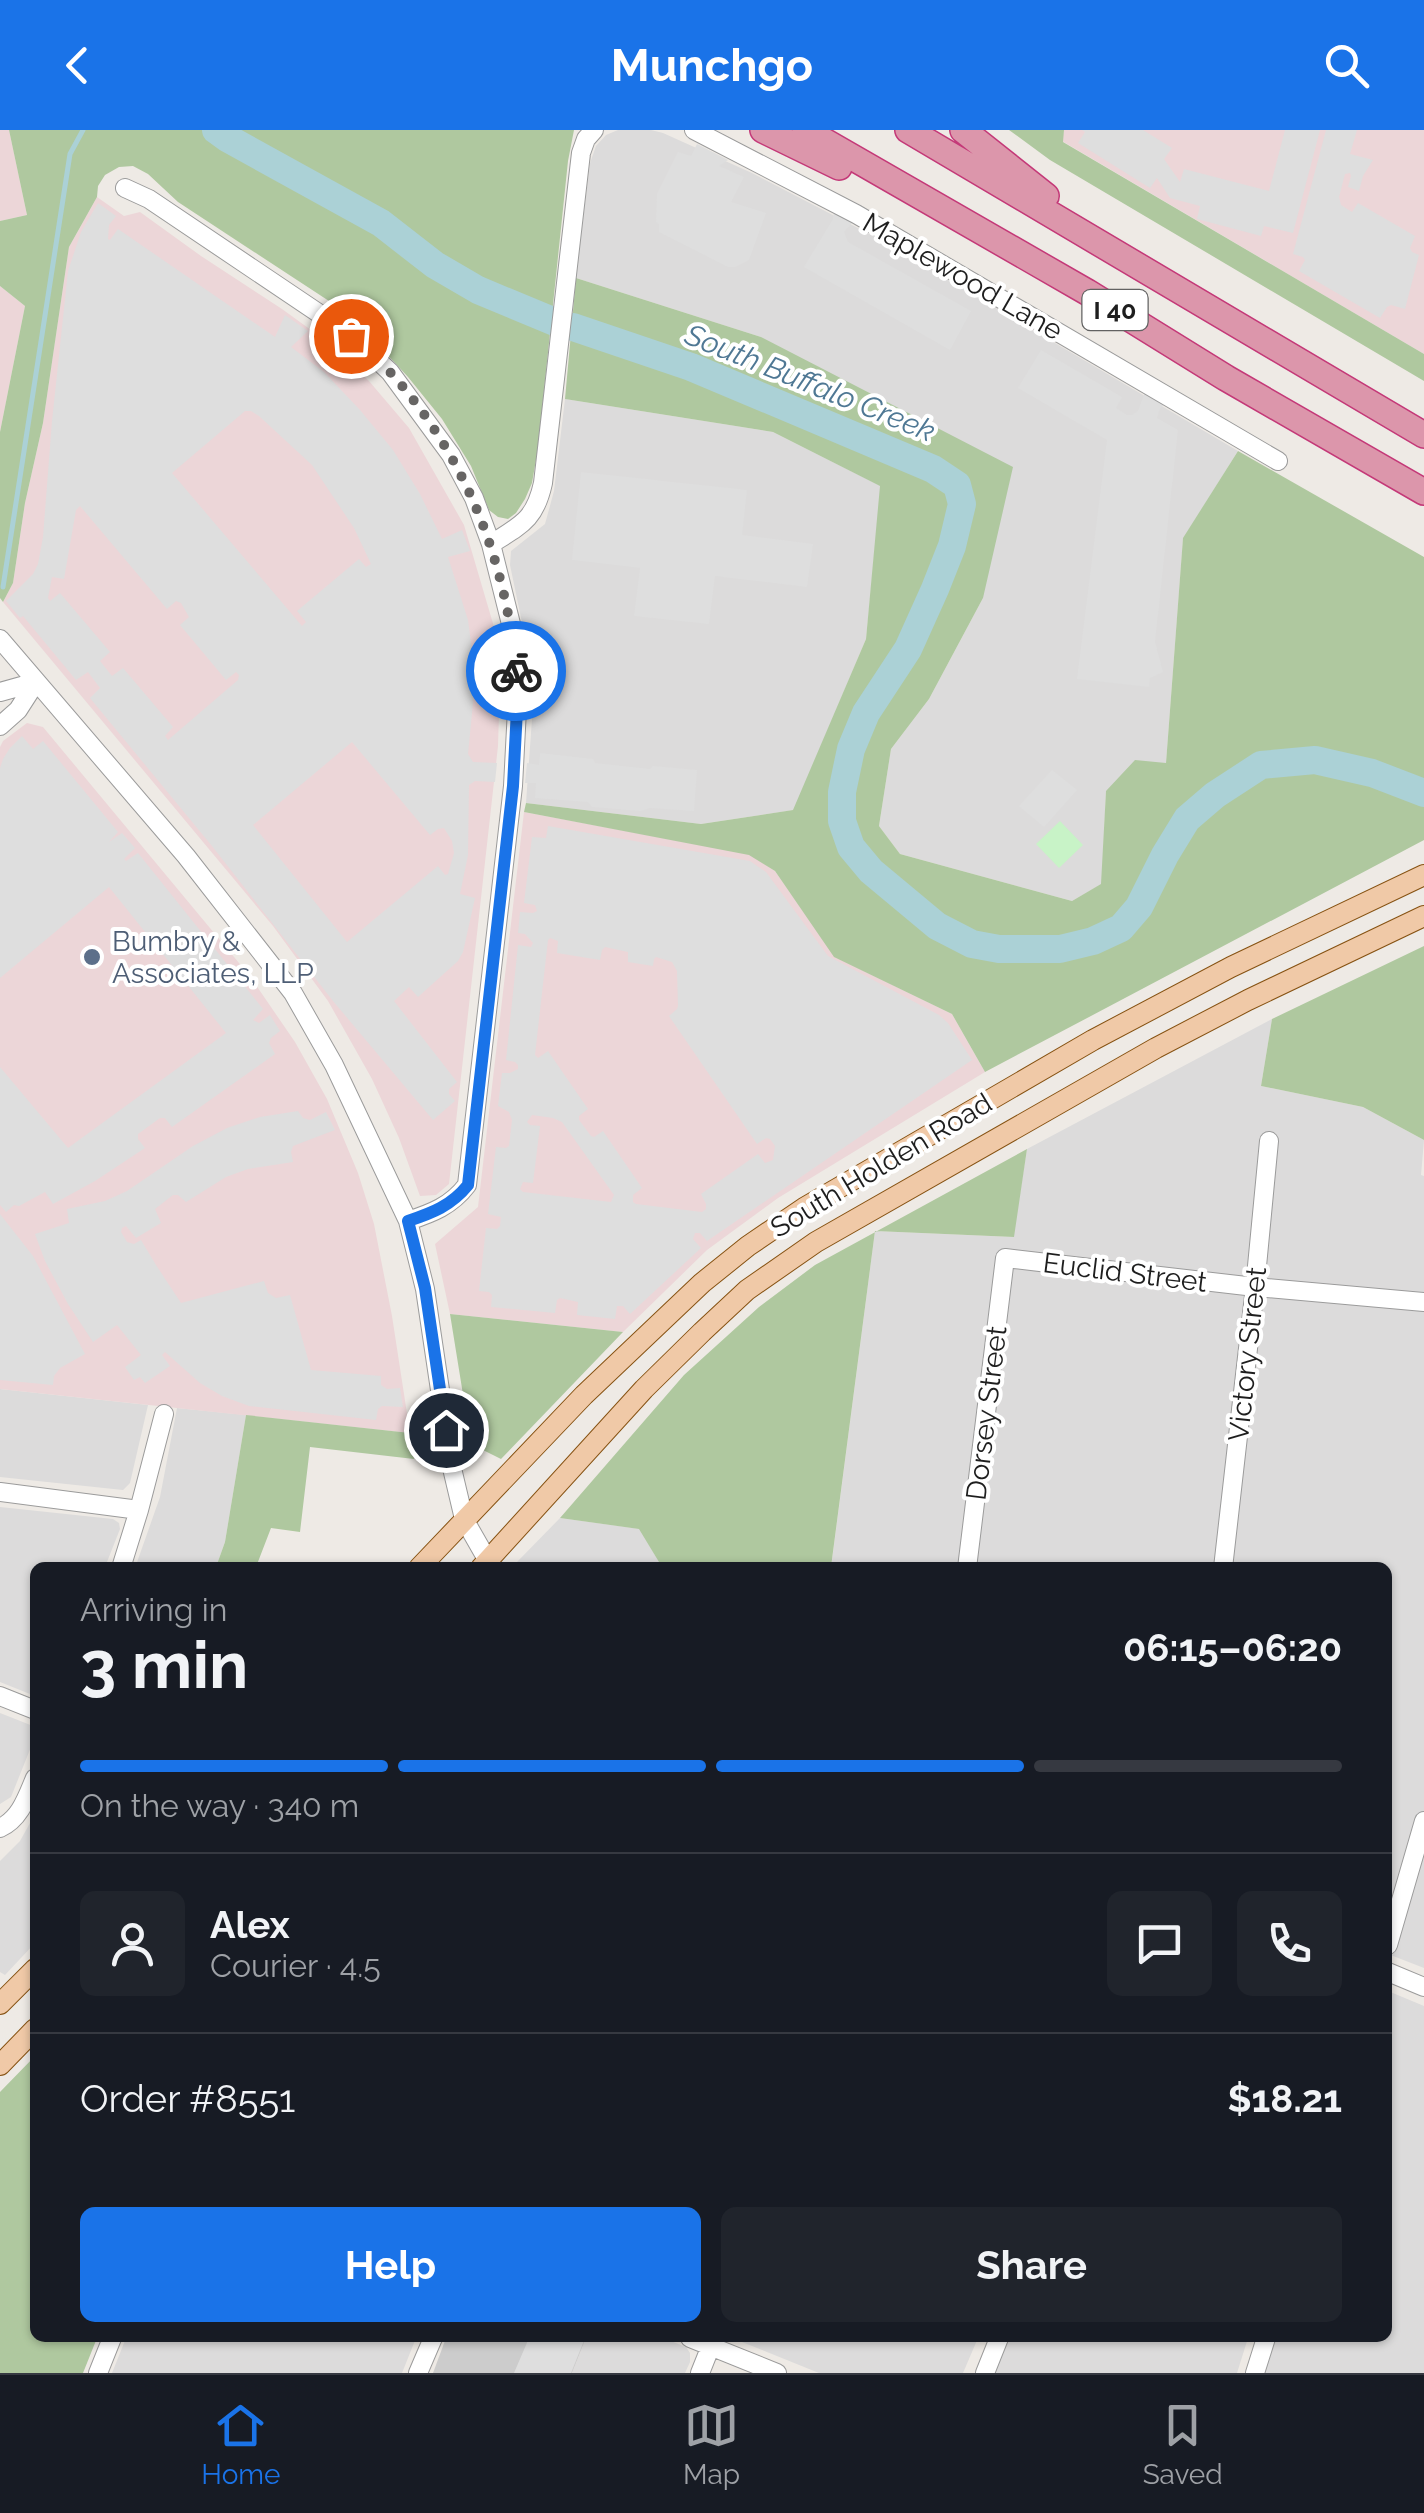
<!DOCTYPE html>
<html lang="en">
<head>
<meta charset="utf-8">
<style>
  :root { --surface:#171b24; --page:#20242c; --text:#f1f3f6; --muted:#9ea1a6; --line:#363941; --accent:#1a73e8 }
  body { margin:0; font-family:Raleway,sans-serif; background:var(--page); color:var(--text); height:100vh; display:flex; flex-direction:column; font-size:38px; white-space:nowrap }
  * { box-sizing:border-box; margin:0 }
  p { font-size:32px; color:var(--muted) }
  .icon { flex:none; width:55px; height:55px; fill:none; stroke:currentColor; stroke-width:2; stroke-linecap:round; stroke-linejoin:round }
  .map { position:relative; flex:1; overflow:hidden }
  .details { position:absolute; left:30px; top:1432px; width:1362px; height:780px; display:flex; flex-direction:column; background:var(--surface); border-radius:15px; box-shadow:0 2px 8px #0004 }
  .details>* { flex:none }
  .pin { position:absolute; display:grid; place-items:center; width:85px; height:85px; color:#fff; margin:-42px; border:5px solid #fff; border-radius:50%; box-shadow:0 2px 10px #0007 }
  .courier { position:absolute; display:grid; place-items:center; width:100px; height:100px; margin:-50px; border:8px solid #1a73e8; border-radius:50%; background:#fff; color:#222; box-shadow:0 2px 12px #0007 }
  .overview em { font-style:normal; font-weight:700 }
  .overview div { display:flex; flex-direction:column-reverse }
  .overview { display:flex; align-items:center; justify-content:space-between; height:170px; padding:0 50px }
  h1 { font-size:65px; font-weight:700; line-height:75px }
  .bar { display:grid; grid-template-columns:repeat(4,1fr); gap:15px 10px; align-content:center; height:120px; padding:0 50px }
  .bar i { height:12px; border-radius:8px; background:var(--line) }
  .bar .active { background:var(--accent) }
  .bar p { grid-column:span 4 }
  .line { display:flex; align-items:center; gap:25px; padding:0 50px; border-top:2px solid var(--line) }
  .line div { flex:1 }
  .round { display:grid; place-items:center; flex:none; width:105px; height:105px; border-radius:15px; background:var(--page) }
  .primary-button { display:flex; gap:20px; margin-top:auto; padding:20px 50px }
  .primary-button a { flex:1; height:115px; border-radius:15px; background:var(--accent); color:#fff; font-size:40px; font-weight:700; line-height:115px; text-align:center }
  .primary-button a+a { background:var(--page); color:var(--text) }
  header { display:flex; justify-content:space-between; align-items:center; height:130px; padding:0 50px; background:var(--accent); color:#fff; font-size:45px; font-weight:700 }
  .dock { display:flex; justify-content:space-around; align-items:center; height:140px; border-top:2px solid var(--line); background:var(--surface); font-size:28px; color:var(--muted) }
  .dock a { display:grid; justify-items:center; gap:5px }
  .dock .active { color:var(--accent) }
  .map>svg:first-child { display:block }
</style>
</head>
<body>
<header><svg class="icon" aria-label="back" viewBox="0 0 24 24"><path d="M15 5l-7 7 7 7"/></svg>Munchgo<svg class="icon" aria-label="search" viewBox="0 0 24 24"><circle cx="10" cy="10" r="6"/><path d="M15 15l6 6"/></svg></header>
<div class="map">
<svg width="1424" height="2243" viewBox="0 0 1424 2243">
  <rect width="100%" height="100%" fill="#eeeae5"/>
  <!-- residential -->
  <path fill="#dcdbdb" d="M 618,0 L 651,0 L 663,3 L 752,43 L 879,109 L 1238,321 L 1183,409 L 1166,633 L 1106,661 L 1102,754 L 1072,771 L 900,724 L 879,696 L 891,619 L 929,569 L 983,468 L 761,207 L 576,148 L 590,33 L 596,16 L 606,5 Z
    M 565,269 L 773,302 L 881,356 L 866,509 L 794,680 L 701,694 L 526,673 L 532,589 L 530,531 L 510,435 L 511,421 L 545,394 L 554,361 Z
    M 1272,889 L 1261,956 L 1363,977 L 1424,1010 L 1421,1045 L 1424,1046 L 1424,1838 L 1388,1824 L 1388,1438 L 831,1438 L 875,1101 L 1013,1107 L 1027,1019 Z
    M 0,1259 L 148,1275 L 130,1353 L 123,1360 L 0,1347 Z
    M 177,1278 L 246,1285 L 225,1412 L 216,1437 L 135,1438 L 160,1367 Z
    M 0,1377 L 113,1389 L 119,1393 L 120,1399 L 105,1437 L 35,1438 L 35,1566 L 0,1552 Z
    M 560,1388 L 640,1399 L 662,1437 L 516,1438 L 517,1432 Z
    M 0,1583 L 33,1596 L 35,1601 L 35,1607 L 11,1667 L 0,1674 Z
    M 35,1684 L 35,1813 L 5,1845 L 0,1842 L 0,1731 L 20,1711 Z
    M 1388,1861 L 1424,1876 L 1424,2243 L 1265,2243 L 1276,2208 L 1388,2208 Z
    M 126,2208 L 416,2208 L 402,2243 L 112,2243 Z
    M 586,2208 L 663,2208 L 686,2217 L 690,2223 L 690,2232 L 685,2243 L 572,2243 Z
    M 732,2208 L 978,2208 L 963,2243 L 819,2243 Z
    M 1009,2208 L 1248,2208 L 1237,2243 L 994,2243 Z"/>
  <!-- commercial -->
  <path fill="#ecd6d8" d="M 0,0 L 9,0 L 27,85 L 0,91 Z
    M 1064,0 L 1424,0 L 1424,224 L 1062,11 Z
    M 97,67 L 124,86 L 140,82 L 201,126 L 282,179 L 329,213 L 369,251 L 409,298 L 464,395 L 494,497 L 500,550 L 498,616 L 449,1054 L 436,1065 L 420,1066 L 399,1008 L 372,949 L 328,871 L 273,796 L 3,472 L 13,453 L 25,373 L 43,293 L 69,117 Z
    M 0,156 L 25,176 L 0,302 Z
    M 27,593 L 43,597 L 249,845 L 295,912 L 327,969 L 358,1043 L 374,1094 L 392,1186 L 410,1303 L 0,1259 L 0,617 L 3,611 Z
    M 524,682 L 749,724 L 775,741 L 835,827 L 952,884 L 985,942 L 778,1068 L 707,1120 L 623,1202 L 450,1184 L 435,1114 L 478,1077 Z"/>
  <!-- religious -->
  <path fill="#ccc" d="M 446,2208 L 586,2208 L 572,2243 L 433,2243 Z"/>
  <!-- forest -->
  <path fill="#afc89f" d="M 9,0 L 574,0 L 568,31 L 538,318 L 532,353 L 525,369 L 516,383 L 508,389 L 498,387 L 489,380 L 471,336 L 442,289 L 408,247 L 370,206 L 329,171 L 178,72 L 148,44 L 133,36 L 119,37 L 105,45 L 98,56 L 97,67 L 69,117 L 43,293 L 25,373 L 13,453 L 3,472 L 0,468 L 0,302 L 25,176 L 0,156 L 0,91 L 27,85 Z
    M 1009,0 L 1064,0 L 1063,12 L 1424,224 L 1424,251 L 1050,30 Z
    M 576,148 L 761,207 L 1013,337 L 983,468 L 929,569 L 891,619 L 879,696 L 900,724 L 1072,771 L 1101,754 L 1106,661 L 1135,630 L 1166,633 L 1183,408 L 1238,321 L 1424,427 L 1424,710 L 985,942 L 952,884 L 834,827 L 775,741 L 749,725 L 524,682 L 526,673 L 701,694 L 793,680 L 866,509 L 880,356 L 773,302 L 565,269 Z
    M 1424,816 L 1424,1010 L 1363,977 L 1261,956 L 1272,889 Z
    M 1027,1019 L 1014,1107 L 875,1101 L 831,1437 L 662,1437 L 639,1399 L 560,1388 L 684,1245 L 759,1177 L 815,1135 Z
    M 450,1184 L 623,1202 L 501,1329 L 471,1314 Z
    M 246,1285 L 410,1303 L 414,1329 L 310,1317 L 300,1402 L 271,1398 L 256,1437 L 216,1437 L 225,1412 Z
    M 35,1926 L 35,2208 L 97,2208 L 83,2243 L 0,2243 L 0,1962 Z"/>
  <!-- park -->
  <path fill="#c8f3c7" d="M 1060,691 L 1083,715 L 1059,738 L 1036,714 Z"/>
  <!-- parking -->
  <path fill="#dedede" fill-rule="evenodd" d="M 1082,0 L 1143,0 L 1172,18 L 1164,29 L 1180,52 L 1184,39 L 1269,61 L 1285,0 L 1320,0 L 1293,103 L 1264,96 L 1261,106 L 1197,89 L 1200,76 L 1170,68 L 1157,48 L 1150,58 L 1078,13 L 1085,2 Z
    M 1326,0 L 1357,0 L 1350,24 L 1373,30 L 1363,46 L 1359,61 L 1348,57 L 1351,46 L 1350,43 L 1345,44 L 1339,67 L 1341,75 L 1352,82 L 1358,73 L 1415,106 L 1410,118 L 1412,122 L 1419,125 L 1405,179 L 1391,175 L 1387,177 L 1380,188 L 1299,141 L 1305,130 L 1303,127 L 1293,124 Z
    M 697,14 L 728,30 L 719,36 L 744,47 L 731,72 L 766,83 L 749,130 L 735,137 L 728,137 L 659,102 L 659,94 L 656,92 L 657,64 L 678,22 L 691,26 Z
    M 98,73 L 116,86 L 109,95 L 108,109 L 110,110 L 118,99 L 275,207 L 285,185 L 308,201 L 291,217 L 324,242 L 360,280 L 393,320 L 420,364 L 442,409 L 462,400 L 470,421 L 448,427 L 468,490 L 473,528 L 473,573 L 468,624 L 473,632 L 497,633 L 495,652 L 475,651 L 469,655 L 468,725 L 460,764 L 475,768 L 463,822 L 458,831 L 418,867 L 409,857 L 394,871 L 457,952 L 449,959 L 449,964 L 455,971 L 433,990 L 333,871 L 212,716 L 90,568 L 100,558 L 88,542 L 76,550 L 23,486 L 20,488 L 6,471 L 33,444 L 38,434 L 43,407 L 52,291 L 68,141 L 81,102 ZM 245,281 L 251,281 L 259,286 L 312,335 L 354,398 L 371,434 L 366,437 L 359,429 L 297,481 L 306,492 L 302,496 L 172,343 ZM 80,376 L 167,479 L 176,471 L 181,473 L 189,487 L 180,495 L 226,550 L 236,542 L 239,545 L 238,550 L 168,610 L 165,606 L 173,597 L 123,538 L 112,546 L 100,531 L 110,522 L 60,463 L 50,471 L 48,468 L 52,447 L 64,449 L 76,380 ZM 352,612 L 430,705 L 438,699 L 444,698 L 452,711 L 454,723 L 448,744 L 445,745 L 438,736 L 347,812 L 253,695 Z
    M 834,82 L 852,93 L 844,102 L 848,112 L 971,181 L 950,220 L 804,137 L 833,89 Z
    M 1041,220 L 1122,267 L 1116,278 L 1127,285 L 1132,285 L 1138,281 L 1145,262 L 1165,274 L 1160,278 L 1157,288 L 1178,300 L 1155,512 L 1163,542 L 1150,548 L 1149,557 L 1077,549 L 1107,310 L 1018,258 Z
    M 581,342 L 747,360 L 742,405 L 813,414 L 807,457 L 715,446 L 709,494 L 634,486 L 640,438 L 572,430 Z
    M 22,606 L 33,619 L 43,611 L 118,702 L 109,712 L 122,703 L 135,718 L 124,729 L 126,731 L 138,723 L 263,879 L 253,890 L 259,893 L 270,885 L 280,901 L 271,908 L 269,913 L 275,924 L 172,997 L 165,988 L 160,988 L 138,1004 L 138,1009 L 145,1018 L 95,1051 L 53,1074 L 45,1062 L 19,1076 L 14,1075 L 6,1082 L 0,1075 L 0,937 L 68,1018 L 226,903 L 109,757 L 0,848 L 0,638 L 3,629 L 10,618 Z
    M 540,623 L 593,629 L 595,633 L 650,639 L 653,636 L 697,640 L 694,681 L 650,678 L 641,681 L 592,677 L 588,672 L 535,668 L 536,653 L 525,653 L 527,633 L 539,635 Z
    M 1052,640 L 1077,660 L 1044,697 L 1019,676 Z
    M 548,696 L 750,731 L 766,742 L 828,826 L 939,885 L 948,893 L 972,930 L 707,1111 L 700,1103 L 695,1103 L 693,1109 L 701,1118 L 630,1184 L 623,1176 L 617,1176 L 615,1189 L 577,1185 L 578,1172 L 560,1168 L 557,1170 L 555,1183 L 491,1177 L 492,1165 L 489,1162 L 479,1161 L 486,1098 L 497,1099 L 500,1096 L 501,1087 L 488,1084 L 496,1017 L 506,1018 L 509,1016 L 512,990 L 509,982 L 498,976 L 502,943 L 510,943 L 518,939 L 518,935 L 515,932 L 506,930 L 518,815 L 531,817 L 533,813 L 525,804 L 518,803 L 520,782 L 533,783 L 537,781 L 535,775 L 524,773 L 532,707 L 546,708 ZM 550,808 L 558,811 L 557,823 L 600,830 L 602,820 L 605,817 L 628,822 L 628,832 L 653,836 L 654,829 L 656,827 L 672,832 L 677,841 L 678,876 L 677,879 L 669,886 L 757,1014 L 766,1008 L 770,1009 L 775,1016 L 773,1030 L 765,1033 L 758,1024 L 701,1064 L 706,1074 L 706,1079 L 702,1082 L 636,1074 L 633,1072 L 633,1065 L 642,1058 L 603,1001 L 594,1007 L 591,1006 L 579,990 L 579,986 L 588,979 L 548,921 L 538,928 L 535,925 L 548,810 ZM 532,985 L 553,988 L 562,992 L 614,1065 L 611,1072 L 523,1062 L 520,1059 L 523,1052 L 533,1053 L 540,996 L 530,995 L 527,992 Z
    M 298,981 L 303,988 L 310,990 L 326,982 L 335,1000 L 293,1016 L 291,1022 L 293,1032 L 248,1039 L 226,1047 L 186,1072 L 178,1065 L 173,1065 L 155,1079 L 161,1093 L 136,1108 L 126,1096 L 122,1098 L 121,1102 L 127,1112 L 134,1114 L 141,1110 L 156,1135 L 181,1173 L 264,1151 L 268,1163 L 276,1168 L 290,1165 L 311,1240 L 381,1246 L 381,1255 L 387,1259 L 400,1258 L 403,1277 L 382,1276 L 378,1279 L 376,1290 L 249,1276 L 222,1266 L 200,1253 L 165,1222 L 162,1225 L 170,1236 L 145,1253 L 140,1247 L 134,1250 L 125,1237 L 141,1225 L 117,1195 L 93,1212 L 68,1174 L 45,1131 L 35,1104 L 69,1093 L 67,1079 L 105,1071 L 127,1061 L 193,1016 L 227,998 L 260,987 Z
    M 0,1084 L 33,1126 L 85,1224 L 60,1238 L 54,1246 L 53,1255 L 0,1250 Z
    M 529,2208 L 585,2208 L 571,2243 L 514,2243 Z"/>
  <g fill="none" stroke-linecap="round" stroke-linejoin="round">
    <!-- stream -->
    <path stroke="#abd1d6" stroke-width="5" d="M 3,457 L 70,24 L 83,0"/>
    <!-- river -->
    <path stroke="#abd1d6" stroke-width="28" d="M 216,0 L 227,8 L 381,93 L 435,135 L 478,160 L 555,192
      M 573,197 L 691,237 L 933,339 L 957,355 L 962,374 L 952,416 L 935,459 L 908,519 L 866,583 L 851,619 L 842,662 L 842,691 L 851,717 L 871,741 L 937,796 L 972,814 L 999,819 L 1060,819 L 1093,811 L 1121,798 L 1139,777 L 1165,725 L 1187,689 L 1215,665 L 1261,635 L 1315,630 L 1372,643 L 1424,663"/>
    <defs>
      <path id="minor" d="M 694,0 L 856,84 L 1278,331
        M 125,58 L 149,69 L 351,205 L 390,242 L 451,325 L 474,368 L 491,414 L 513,502 L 518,560 L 513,656 L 467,1055 C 451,1076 432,1083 408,1091
        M 491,414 C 521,395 535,390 543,353 L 581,23 L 586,9 L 594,0
        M 0,509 L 186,726 L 293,863 L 334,935 L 408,1091 L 425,1159 L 451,1334 L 464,1389 L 492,1438
        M 0,562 L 36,552
        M 0,596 L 18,580 L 36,552
        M 0,1362 L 139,1380
        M 121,1438 L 139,1380 L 164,1284
        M 967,1438 L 1005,1128 L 1255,1157 L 1424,1172
        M 1223,1438 L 1255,1157 L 1269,1011
        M 0,1566 L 35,1580
        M 0,1698 C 20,1689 27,1667 35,1648
        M 1388,1815 L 1424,1691
        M 1388,1842 L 1424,1857
        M 690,2208 L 777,2243
        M 98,2243 L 112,2208
        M 418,2243 L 433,2208
        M 700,2243 L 714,2208
        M 985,2243 L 999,2208
        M 1255,2243 L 1266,2208"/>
      <path id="major" d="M 419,1438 L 584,1265 L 702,1153 L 748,1116 L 804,1078 L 1093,910 L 1231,837 L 1424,745
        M 481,1438 L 644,1259 L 702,1202 L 747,1160 L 816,1112 L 1156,918 L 1248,870 L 1424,786
        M 0,1874 L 35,1839
        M 0,1935 L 35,1899"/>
      <path id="highway" d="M 763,0 L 839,37
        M 805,0 L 1087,162 L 1226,248 L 1424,362
        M 908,0 L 1424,305
        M 963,0 L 1046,66"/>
    </defs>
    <!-- minor casing -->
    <use href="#minor" stroke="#9b9b9b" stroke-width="20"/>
    <!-- major casing -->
    <use href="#major" stroke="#865212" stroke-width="22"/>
    <!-- highway casing -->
    <use href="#highway" stroke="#c43978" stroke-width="28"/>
    <!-- minor -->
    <use href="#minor" stroke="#fff" stroke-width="18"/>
    <!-- major -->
    <use href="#major" stroke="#f0c9a7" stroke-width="20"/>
    <!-- highway -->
    <use href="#highway" stroke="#dc96ab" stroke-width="25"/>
  </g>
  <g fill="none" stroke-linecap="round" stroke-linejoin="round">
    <!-- done -->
    <path stroke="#676564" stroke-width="10" stroke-dasharray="0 18" d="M 351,206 C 364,218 378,229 390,242 C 465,325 506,430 516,541"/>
    <!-- route -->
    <path stroke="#1a73e8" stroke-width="12" d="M 446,1300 L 425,1158 L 408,1091 C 432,1083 451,1076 468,1055 L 513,656 L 518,560 L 516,541"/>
  </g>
  <!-- markers -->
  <circle fill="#5c6f8a" stroke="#fff" stroke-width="4" cx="92" cy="827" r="10"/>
  <g text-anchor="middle" stroke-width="8" stroke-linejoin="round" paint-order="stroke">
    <!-- shield labels -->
    <rect fill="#fff" stroke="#626262" stroke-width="2.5" x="1082.5" y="160" width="65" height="40" rx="8"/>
    <g font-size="25" font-weight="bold" fill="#1e1e1e">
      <text x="1115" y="189">I 40</text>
    </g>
    <!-- street labels -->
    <g font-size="28" fill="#1e1e1e" stroke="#fff">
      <text transform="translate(963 146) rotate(30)" y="10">Maplewood Lane</text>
      <text transform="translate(881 1035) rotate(-31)" y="10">South Holden Road</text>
      <text transform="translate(1125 1142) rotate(7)" y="10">Euclid Street</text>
      <text transform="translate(1247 1224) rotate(-84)" y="10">Victory Street</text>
      <text transform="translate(986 1283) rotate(-83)" y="10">Dorsey Street</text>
    </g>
    <!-- service labels -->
    <g font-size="28" fill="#4e5e75" stroke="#fff" text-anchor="start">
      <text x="112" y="821">Bumbry &amp;<tspan x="112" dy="32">Associates, LLP</tspan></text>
    </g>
    <!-- water labels -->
    <g font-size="30" font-style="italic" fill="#4f7894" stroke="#fff">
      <text transform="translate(810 253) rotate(22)" y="10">South Buffalo Creek</text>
    </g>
  </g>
</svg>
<div class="pin" style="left:351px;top:206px;background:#ea580c"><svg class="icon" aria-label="bag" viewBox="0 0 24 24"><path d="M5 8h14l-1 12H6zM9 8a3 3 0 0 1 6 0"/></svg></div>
<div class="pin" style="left:446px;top:1300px;background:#1f2937"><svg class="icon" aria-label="home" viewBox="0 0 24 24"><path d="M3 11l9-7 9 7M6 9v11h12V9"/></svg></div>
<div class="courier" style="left:516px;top:541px"><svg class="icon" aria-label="bike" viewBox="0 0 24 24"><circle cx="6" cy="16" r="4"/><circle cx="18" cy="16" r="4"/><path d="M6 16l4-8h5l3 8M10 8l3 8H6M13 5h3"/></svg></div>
<section class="details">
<div class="overview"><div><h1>3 min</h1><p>Arriving in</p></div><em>06:15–06:20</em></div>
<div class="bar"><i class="active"></i><i class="active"></i><i class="active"></i><i></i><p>On the way · 340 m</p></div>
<div class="line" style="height:180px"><a class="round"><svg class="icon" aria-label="person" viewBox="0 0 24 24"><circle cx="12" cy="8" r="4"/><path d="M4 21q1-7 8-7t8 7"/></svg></a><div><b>Alex</b><p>Courier · 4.5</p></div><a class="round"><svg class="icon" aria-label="chat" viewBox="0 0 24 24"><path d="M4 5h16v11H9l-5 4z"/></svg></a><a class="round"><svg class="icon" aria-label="phone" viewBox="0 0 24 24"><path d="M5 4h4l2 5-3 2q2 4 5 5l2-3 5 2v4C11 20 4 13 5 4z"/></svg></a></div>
<div class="line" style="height:130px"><div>Order #8551</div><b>$18.21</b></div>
<div class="primary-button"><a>Help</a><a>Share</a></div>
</section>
</div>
<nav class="dock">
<a class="active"><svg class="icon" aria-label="home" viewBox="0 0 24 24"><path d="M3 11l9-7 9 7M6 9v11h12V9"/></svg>Home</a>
<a><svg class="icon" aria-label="map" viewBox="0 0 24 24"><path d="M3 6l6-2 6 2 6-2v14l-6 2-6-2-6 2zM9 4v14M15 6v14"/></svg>Map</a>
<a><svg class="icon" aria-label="saved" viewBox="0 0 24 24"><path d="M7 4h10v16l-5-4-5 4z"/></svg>Saved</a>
</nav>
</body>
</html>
